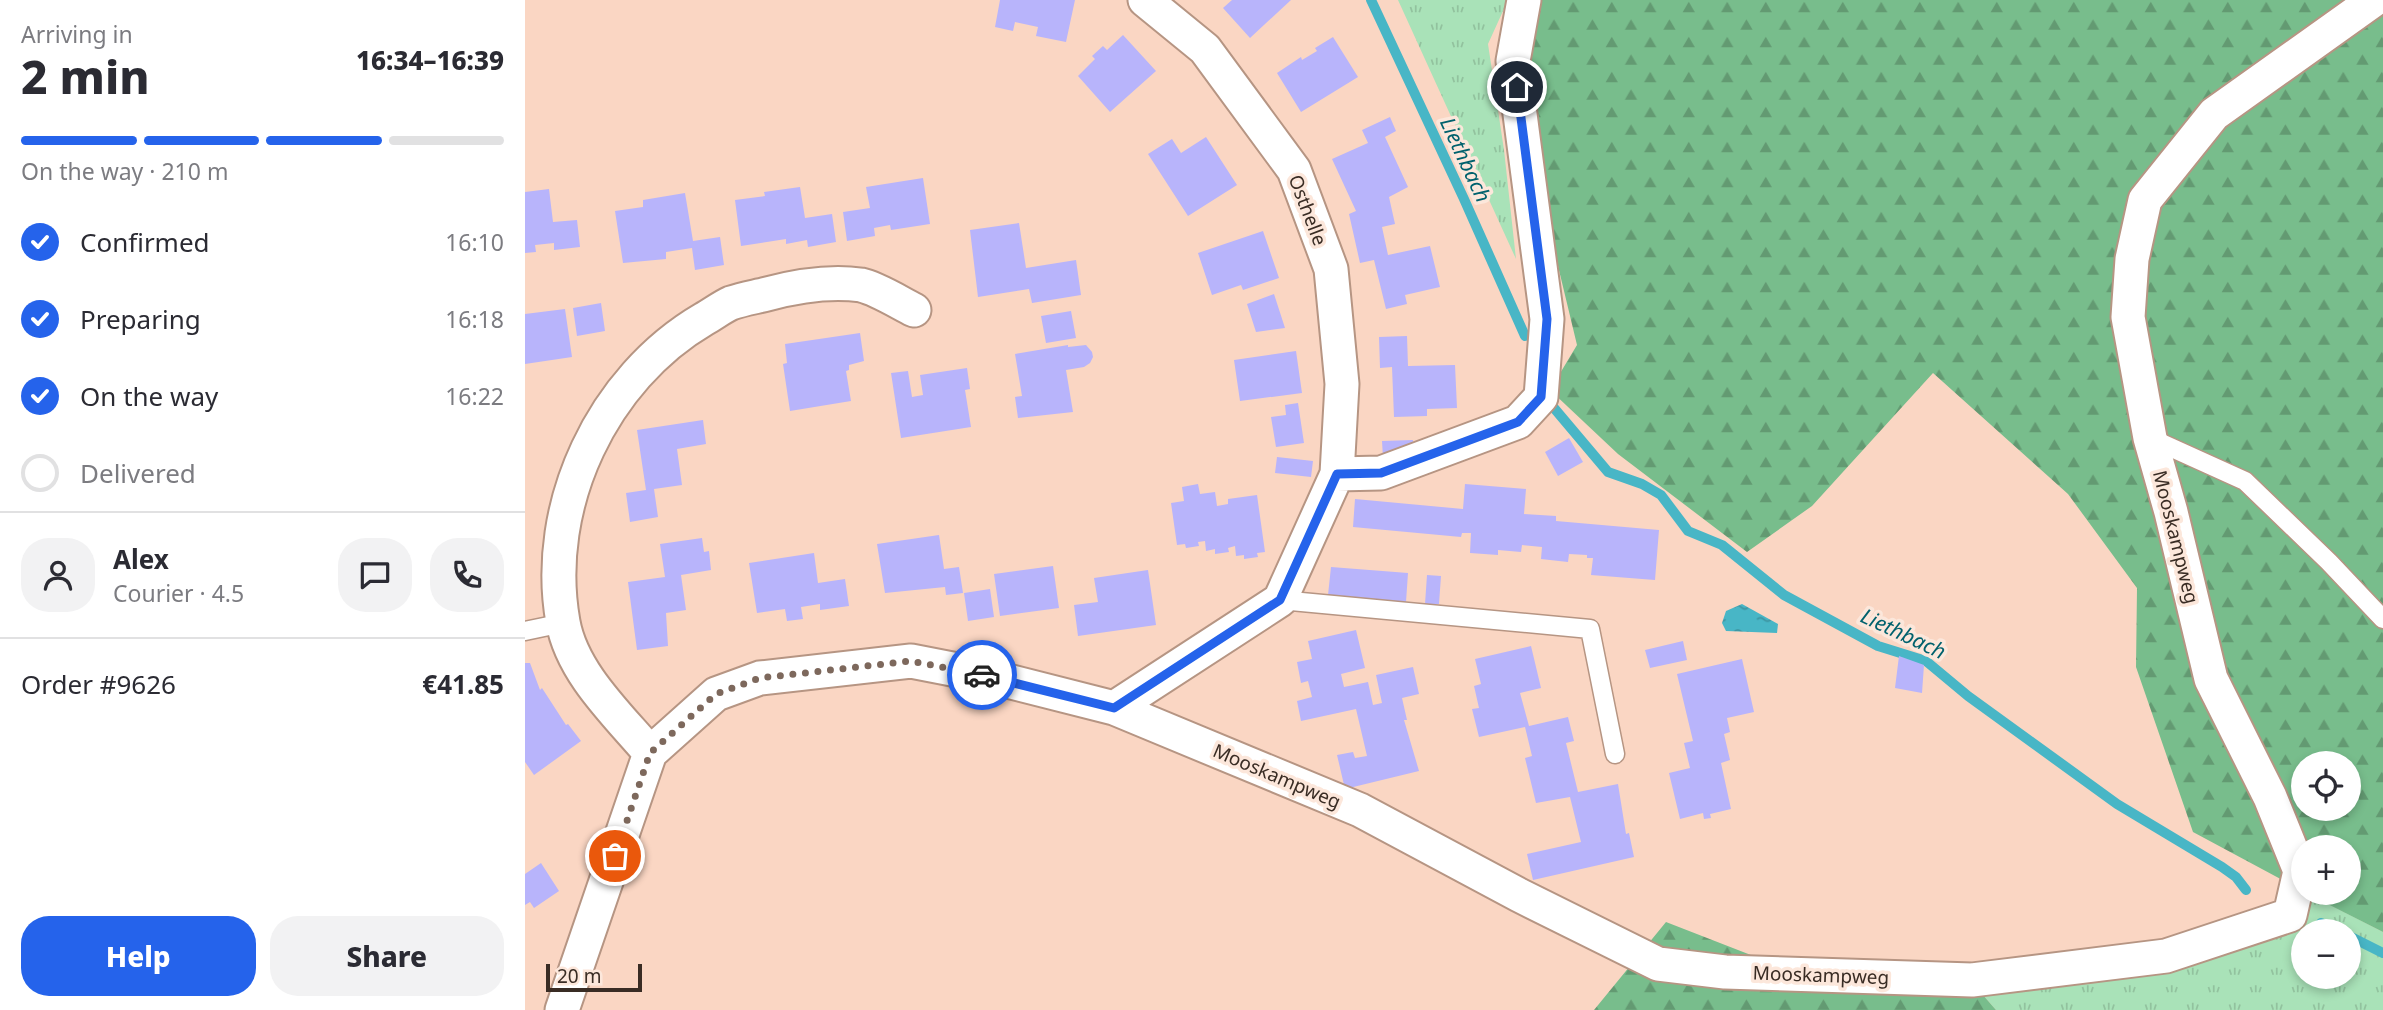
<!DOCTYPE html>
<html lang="en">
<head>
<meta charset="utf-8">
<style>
  :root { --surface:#fff; --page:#f2f2f3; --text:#2b2b33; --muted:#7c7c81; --line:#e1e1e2; --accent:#2563eb }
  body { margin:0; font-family:"Noto Sans",sans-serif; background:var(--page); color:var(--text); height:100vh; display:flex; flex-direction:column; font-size:26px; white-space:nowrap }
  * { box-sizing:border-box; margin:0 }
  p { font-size:23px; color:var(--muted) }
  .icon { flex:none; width:38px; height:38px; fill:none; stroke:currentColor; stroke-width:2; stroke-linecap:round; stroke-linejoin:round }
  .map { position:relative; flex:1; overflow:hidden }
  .details { display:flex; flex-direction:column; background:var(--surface); width:525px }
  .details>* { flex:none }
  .tools { position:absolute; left:1766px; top:751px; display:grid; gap:14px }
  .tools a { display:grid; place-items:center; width:70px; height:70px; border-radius:50%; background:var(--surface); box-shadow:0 4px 10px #0003; font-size:35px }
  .scale { position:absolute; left:21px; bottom:18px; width:96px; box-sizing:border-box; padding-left:7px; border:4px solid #392c24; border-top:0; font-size:19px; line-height:24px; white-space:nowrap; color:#392c24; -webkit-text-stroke:5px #fce7db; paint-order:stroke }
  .pin { position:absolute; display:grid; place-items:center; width:60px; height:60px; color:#fff; margin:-30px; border:4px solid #fff; border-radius:50%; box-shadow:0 2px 7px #0007 }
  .courier { position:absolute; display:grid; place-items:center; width:70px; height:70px; margin:-35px; border:5px solid #2563eb; border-radius:50%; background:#fff; color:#222; box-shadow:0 2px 9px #0007 }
  .summary em { font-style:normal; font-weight:800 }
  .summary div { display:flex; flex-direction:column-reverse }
  .summary { display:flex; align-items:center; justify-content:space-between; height:119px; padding:0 21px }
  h1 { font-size:46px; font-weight:800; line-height:52px }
  .bar { display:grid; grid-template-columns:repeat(4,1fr); gap:10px 7px; align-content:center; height:84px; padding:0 21px }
  .bar i { height:9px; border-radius:5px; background:var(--line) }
  .bar .current { background:var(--accent) }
  .bar p { grid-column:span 4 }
  .line { display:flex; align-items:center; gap:18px; padding:0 21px; border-top:2px solid var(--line) }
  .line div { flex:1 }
  .round { display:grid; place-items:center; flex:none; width:74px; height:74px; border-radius:28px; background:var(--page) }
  ol { padding:0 21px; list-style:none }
  li { display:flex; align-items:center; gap:21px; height:77px }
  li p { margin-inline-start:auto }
  li .icon { padding:7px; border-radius:50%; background:var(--accent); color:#fff; stroke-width:4 }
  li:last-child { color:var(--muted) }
  li i { width:38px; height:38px; border:4px solid var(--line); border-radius:50% }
  .primary-button { display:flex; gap:14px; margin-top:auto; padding:14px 21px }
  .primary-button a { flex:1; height:80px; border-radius:28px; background:var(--accent); color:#fff; font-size:28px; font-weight:800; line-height:80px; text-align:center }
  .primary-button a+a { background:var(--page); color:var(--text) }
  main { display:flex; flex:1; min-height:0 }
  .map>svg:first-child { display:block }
</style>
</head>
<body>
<main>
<section class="details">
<div class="summary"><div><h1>2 min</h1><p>Arriving in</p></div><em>16:34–16:39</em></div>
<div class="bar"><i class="current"></i><i class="current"></i><i class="current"></i><i></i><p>On the way · 210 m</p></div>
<ol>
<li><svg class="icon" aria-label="check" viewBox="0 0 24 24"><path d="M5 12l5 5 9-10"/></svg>Confirmed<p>16:10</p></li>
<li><svg class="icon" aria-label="check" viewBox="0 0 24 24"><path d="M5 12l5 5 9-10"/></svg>Preparing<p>16:18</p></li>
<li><svg class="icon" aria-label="check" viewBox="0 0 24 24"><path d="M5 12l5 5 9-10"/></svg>On the way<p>16:22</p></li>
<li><i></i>Delivered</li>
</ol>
<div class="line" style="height:126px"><a class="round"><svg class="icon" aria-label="person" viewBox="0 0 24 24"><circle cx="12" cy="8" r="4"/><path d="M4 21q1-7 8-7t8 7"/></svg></a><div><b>Alex</b><p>Courier · 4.5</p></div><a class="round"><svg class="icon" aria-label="chat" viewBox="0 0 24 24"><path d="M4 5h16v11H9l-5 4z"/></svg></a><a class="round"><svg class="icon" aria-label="phone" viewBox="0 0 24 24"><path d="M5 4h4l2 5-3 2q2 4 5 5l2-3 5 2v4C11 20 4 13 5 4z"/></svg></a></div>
<div class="line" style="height:91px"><div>Order #9626</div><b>€41.85</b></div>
<div class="primary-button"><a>Help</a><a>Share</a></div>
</section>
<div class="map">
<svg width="1858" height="1010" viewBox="0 0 1858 1010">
  <defs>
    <pattern id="grass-tufts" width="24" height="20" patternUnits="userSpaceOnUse" patternTransform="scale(1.75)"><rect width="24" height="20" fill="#a9e2b8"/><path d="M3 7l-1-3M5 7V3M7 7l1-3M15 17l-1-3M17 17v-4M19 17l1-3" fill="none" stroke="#92c29e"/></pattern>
    <pattern id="forest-firs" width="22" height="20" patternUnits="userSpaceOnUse" patternTransform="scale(1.75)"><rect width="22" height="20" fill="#78bd8c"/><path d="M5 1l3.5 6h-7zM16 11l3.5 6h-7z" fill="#639a72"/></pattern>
    <pattern id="water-ripples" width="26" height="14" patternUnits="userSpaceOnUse" patternTransform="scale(1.75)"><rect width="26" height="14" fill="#48b6c6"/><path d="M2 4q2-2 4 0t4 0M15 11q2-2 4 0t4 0" fill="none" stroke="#3d94a1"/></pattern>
  </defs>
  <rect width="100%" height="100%" fill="#fad6c3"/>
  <!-- grass -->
  <path fill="url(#grass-tufts)" fill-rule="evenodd" d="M 873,0 L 983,0 L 963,44 L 979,150 L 991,259 Z
    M 1786,895 L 1858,932 L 1858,1010 L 1471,1010 L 1451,987 L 1642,965 ZM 1778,931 L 1824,931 L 1824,976 L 1778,976 Z"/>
  <!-- forest -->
  <path fill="url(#forest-firs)" fill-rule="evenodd" d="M 1007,0 L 1858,0 L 1858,932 L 1781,893 L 1824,892 L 1824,847 L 1778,847 L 1778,891 L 1668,832 L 1611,667 L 1612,588 L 1543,494 L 1408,373 L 1287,506 L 1222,552 L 1093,454 L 1025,390 L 1052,345 L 1015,191 L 997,61 ZM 1778,763 L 1824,763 L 1824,808 L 1778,808 Z
    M 1141,922 L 1249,964 L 1451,987 L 1471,1010 L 1069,1010 Z"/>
  <!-- water -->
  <path fill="url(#water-ripples)" d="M 1217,604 L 1253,624 L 1252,633 L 1201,631 L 1197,623 L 1201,611 Z"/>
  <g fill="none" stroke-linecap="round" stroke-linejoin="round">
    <!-- stream -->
    <path stroke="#48b6c6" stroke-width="10" d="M 846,0 L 939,199 L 1000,336
      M 1029,408 L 1083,472 L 1117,484 L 1136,495 L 1163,531 L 1197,545 L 1259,595 L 1353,646 L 1401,661 L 1443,696 L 1592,804 L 1697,867 L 1711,877 L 1721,890
      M 1796,923 L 1813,931
      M 1824,936 L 1858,953"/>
  </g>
  <!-- building -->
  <path fill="#b8b4fb" d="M 475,0 L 550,0 L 541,42 L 511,36 L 513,27 L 490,22 L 488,31 L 470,27 Z
    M 707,0 L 766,0 L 725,38 L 698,8 Z
    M 598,35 L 631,71 L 585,112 L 553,76 L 570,59 L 567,56 L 578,46 L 582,50 Z
    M 808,37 L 833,77 L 776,112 L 752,73 L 776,57 L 777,60 L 792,51 L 790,48 Z
    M 865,117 L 871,131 L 860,137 L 883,187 L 864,197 L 870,224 L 857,227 L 863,255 L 905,246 L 915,287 L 880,295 L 882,304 L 861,309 L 849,260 L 835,263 L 824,214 L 831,211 L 807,159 L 843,143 L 837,130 Z
    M 681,137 L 712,185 L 663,216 L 623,154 L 647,139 L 656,153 Z
    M 398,178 L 405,224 L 366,230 L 365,225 L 349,228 L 350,236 L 322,241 L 318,212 L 345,208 L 341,187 Z
    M 275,187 L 280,218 L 307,214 L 311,242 L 283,247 L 282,240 L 261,244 L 261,239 L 216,246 L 210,200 L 240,196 L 239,192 Z
    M 24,189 L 28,222 L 52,220 L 55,247 L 29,250 L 29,243 L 10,245 L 11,252 L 0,253 L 0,192 Z
    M 160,193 L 168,241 L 195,237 L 199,265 L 170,270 L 167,248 L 141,252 L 141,259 L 98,263 L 90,211 L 118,207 L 118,200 Z
    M 494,223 L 501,268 L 551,260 L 556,295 L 507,303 L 504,289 L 453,297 L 445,230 Z
    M 738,231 L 754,278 L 718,290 L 716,285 L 687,295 L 673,253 Z
    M 749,294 L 760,328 L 731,332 L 722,304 Z
    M 76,303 L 80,331 L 52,336 L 48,308 Z
    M 40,309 L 47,357 L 0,364 L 0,314 Z
    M 546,311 L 551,338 L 521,343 L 516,316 Z
    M 335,333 L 339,361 L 324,365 L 324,370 L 321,371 L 326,401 L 265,411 L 258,364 L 262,363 L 260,344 Z
    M 882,336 L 883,366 L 930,365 L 932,408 L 902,409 L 902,416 L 869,417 L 867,367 L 855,368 L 854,337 Z
    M 543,345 L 543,347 L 561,345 L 567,352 L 568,357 L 565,363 L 559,367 L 541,370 L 548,412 L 493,418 L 490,397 L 497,396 L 490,354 Z
    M 771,351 L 777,393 L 715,401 L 709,360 Z
    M 442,368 L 445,389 L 440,390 L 446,427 L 376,438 L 366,373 L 383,371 L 387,397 L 398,395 L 395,375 Z
    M 773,403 L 779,443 L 751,447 L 746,417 L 761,415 L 760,405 Z
    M 178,420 L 181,444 L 152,449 L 157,485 L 129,489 L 133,517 L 105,522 L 101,493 L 121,490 L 112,430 Z
    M 1044,438 L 1058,462 L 1033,476 L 1020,452 Z
    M 888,440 L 889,457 L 858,458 L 857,441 Z
    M 752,457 L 788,461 L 786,477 L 750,473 Z
    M 673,484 L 675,494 L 690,492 L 692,506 L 703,504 L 703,499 L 732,495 L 740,552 L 732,553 L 733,557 L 719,559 L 719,555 L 711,556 L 710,546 L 703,548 L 704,552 L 690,554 L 690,549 L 681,551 L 680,541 L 673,542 L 674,546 L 661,548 L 660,544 L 652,545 L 646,503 L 659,501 L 657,487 Z
    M 940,484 L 1001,489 L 999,514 L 1031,516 L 1031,521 L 1134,530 L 1130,580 L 1066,575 L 1068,558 L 1062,558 L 1062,555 L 1044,554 L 1043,562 L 1016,559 L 1017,547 L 997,545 L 996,552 L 973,550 L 973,555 L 945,553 L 946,533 L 937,533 L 936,537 L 828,527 L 830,499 L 938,509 Z
    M 414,535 L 419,569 L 434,567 L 438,593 L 421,595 L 420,587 L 360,593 L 352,544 Z
    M 177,538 L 179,552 L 184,551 L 186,570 L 156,575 L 161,610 L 141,613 L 143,646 L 112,650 L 103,582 L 140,577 L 135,544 Z
    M 289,553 L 293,583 L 320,579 L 324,606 L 295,610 L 295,604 L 276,607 L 278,619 L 262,621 L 260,609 L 232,613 L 224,563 Z
    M 528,566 L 534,608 L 475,616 L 469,574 Z
    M 806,567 L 883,573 L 881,602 L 803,595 Z
    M 623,570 L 631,625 L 553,636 L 549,605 L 573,602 L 569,578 Z
    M 902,575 L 916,576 L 914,604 L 900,604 Z
    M 465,589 L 469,617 L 443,621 L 439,593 Z
    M 831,630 L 840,668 L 816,674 L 819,687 L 843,682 L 848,705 L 857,703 L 851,675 L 888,667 L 894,694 L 877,698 L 882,720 L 879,720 L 894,771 L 820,789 L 812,755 L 828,752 L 830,758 L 842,756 L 831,709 L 776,721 L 772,701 L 787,697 L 783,681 L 776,683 L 772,662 L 787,659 L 783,641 Z
    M 1158,641 L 1162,660 L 1125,668 L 1120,650 Z
    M 1006,646 L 1016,688 L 995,693 L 1004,726 L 1043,717 L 1049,741 L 1041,743 L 1053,792 L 1093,784 L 1101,834 L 1104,833 L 1109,857 L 1008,880 L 1002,854 L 1056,842 L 1045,797 L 1011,803 L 1000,758 L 1007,756 L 1000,727 L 954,737 L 947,709 L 954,708 L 949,686 L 956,684 L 950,659 Z
    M 1374,656 L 1399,665 L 1397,693 L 1370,688 Z
    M 1217,659 L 1229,712 L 1202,718 L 1205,732 L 1199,734 L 1205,760 L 1196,763 L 1206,809 L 1185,814 L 1186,818 L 1179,819 L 1178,813 L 1155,819 L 1144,773 L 1165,768 L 1159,743 L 1168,741 L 1152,674 Z
    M 0,663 L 5,663 L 15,690 L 17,688 L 41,725 L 43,724 L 56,741 L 9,775 L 0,762 Z
    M 16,863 L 34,891 L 9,908 L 5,902 L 0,905 L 0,874 Z"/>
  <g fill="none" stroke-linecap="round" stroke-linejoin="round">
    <defs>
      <path id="lane" d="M 1625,438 L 1720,481 L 1804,562 L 1858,619
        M 755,600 L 1065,629 L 1090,754
        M 0,631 L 38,623"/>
      <path id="street" d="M 812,474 L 856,473 L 993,422 L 1016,397 L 1022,319 L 988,61 L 999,0
        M 589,708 L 755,600 L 812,474 L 817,384 L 806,269 L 769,170 L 680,49 L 620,0
        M 125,753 C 93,715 47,673 38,622 C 17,505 78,378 179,319 C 188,314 197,307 206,303 C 218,299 230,297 242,294 C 272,286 306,281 336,285 C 351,288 375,303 389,310
        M 37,1010 L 125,753 L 191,694 L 235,678 L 386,661 L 463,676 L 589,708 L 835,810 L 994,895 L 1133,964 L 1200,972 L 1447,980 L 1641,956 L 1765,915 L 1775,871 L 1745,797 L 1686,679 L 1646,512 L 1625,438 L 1603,317 L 1607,259 L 1620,200 L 1689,114 L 1849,0"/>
    </defs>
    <!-- lane casing -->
    <use href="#lane" stroke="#b69583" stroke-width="21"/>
    <!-- street casing -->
    <use href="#street" stroke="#b69583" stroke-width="37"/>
    <!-- lane -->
    <use href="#lane" stroke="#fff" stroke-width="18"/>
    <!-- street -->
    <use href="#street" stroke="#fff" stroke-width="33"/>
  </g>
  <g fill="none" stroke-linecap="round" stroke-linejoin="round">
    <!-- done -->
    <path stroke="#7d685c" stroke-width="7" stroke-dasharray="0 12.6" d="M 90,856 L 125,753 L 191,694 L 235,678 L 386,661 L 457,675"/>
    <!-- route -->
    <path stroke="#2563eb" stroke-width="9" d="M 457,675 L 589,708 L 755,600 L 812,474 L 856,473 L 993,422 L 1016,397 L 1022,319 L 992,87"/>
  </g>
  <g text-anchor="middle" stroke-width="7" stroke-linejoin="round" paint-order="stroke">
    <!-- street labels -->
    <g font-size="19" fill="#392c24" stroke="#fce7db">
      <text transform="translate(783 210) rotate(69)" y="7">Osthelle</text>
      <text transform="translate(1651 537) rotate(76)" y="7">Mooskampweg</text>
      <text transform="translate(752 776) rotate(23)" y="7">Mooskampweg</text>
      <text transform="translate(1296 975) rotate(2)" y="7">Mooskampweg</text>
    </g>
    <!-- water labels -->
    <g font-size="21" font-style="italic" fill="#00616d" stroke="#fce7db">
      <text transform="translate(940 160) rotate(65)" y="7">Liethbach</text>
      <text transform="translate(1378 634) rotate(25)" y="7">Liethbach</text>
    </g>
  </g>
</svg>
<div class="tools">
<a><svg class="icon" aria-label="locate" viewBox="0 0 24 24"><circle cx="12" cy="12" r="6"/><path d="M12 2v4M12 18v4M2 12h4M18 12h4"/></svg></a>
<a>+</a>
<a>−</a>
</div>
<div class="scale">20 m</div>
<div class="pin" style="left:90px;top:856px;background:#ea580c"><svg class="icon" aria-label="bag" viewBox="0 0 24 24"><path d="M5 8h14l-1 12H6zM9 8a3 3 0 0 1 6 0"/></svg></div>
<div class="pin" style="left:992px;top:87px;background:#1f2937"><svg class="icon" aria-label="home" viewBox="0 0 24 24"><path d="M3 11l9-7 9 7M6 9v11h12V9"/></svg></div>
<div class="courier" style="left:457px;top:675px"><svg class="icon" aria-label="car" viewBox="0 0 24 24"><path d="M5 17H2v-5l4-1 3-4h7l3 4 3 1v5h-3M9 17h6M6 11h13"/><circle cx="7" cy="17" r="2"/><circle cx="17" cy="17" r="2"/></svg></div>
</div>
</main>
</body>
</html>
